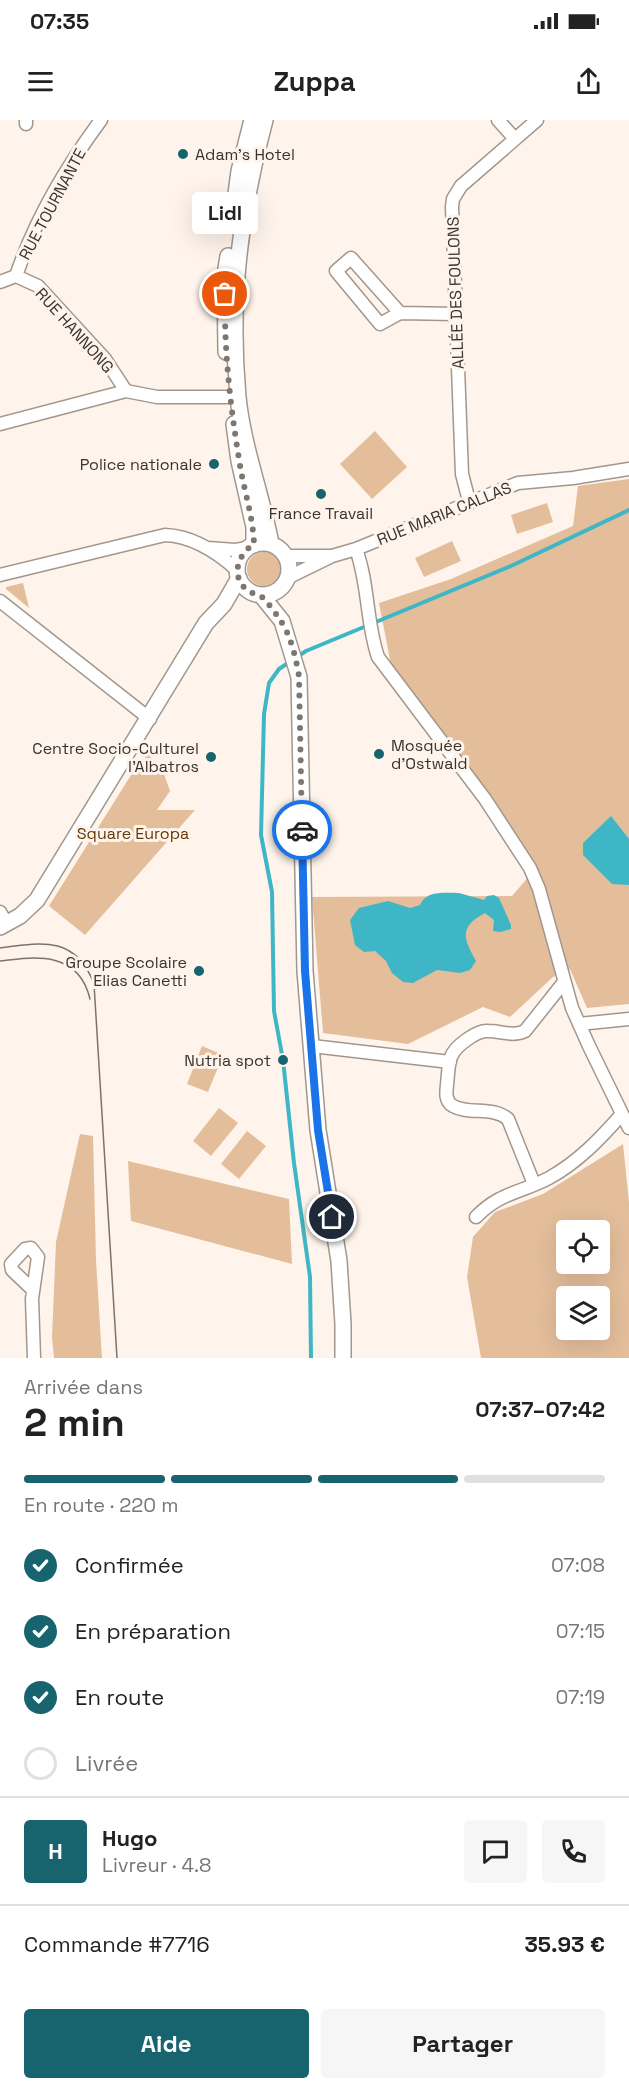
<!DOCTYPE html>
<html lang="fr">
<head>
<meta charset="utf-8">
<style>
  :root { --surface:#fff; --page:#f6f6f6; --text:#222; --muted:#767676; --line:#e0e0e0; --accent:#17646e }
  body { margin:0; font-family:"Space Grotesk",sans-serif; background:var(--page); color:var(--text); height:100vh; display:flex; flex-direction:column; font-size:22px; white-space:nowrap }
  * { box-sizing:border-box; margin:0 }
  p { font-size:20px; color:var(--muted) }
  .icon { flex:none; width:33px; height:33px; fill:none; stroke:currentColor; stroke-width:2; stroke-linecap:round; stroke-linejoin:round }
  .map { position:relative; height:1238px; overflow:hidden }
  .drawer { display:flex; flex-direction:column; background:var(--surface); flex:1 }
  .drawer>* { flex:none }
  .tools { position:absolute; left:556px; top:1100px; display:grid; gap:12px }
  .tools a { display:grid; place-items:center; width:54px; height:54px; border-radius:6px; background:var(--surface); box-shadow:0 6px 24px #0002; font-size:30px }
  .pin { position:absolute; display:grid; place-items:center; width:51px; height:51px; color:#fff; margin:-26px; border:3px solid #fff; border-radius:50%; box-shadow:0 2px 6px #0007 }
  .courier { position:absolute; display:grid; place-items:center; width:60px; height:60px; margin:-30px; border:4px solid #1a73e8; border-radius:50%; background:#fff; color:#222; box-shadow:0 2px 8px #0007 }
  .bubble { position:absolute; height:42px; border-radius:6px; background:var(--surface); box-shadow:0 6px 24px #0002; font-size:20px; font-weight:600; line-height:42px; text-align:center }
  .summary em { font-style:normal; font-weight:600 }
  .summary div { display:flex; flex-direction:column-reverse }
  .summary { display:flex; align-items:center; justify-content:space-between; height:102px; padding:0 24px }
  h1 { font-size:39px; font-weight:600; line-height:45px }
  .bar { display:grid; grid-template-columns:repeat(4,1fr); gap:9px 6px; align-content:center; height:72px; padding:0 24px }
  .bar i { height:8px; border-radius:4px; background:var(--line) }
  .bar .selected { background:var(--accent) }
  .bar p { grid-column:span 4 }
  .line { display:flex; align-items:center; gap:15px; padding:0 24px; border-top:2px solid var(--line) }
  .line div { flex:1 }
  .round { display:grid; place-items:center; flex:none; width:63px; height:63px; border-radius:6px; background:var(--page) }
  ol { padding:0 24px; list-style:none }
  li { display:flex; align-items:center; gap:18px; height:66px }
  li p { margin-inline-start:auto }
  li .icon { padding:6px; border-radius:50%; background:var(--accent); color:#fff; stroke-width:4 }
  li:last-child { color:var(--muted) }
  li i { width:33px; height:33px; border:3px solid var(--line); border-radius:50% }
  .action { display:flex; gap:12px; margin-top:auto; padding:12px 24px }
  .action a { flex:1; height:69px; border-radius:6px; background:var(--accent); color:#fff; font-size:24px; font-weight:600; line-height:69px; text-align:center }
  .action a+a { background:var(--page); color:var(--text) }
  .status { display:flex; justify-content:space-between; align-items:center; height:42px; padding:0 30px; background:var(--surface); direction:ltr }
  .status svg { height:16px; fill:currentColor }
  header { display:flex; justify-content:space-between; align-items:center; height:78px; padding:0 24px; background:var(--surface); font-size:27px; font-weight:600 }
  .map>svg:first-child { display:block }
</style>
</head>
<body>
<div class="status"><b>07:35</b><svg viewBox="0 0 49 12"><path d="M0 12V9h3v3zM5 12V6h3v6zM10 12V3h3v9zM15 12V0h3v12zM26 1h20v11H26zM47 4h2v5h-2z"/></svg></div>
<header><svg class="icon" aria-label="menu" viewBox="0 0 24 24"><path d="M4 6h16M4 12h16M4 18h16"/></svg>Zuppa<svg class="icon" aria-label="share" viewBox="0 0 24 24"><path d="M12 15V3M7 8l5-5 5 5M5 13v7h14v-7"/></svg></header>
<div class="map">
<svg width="629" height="1238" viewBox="0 0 629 1238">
  <rect width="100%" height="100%" fill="#fef4eb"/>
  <!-- green -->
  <path fill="#e4be9b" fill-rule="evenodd" d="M 375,311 L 407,347 L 372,379 L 340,344 Z
    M 629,359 L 629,884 L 587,888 L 570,849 L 553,857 L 510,897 L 483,887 L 408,924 L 323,913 L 312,777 L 512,776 L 537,747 L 391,545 L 379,483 L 451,459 L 573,406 L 578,366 Z
    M 547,383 L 553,402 L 517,414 L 511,395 Z
    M 452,421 L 461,441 L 424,457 L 415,438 Z
    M247 449a17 17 0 1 1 34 0a17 17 0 1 1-34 0Z
    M 23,463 L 29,488 L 6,469 L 6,467 Z
    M 148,634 L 163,651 L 170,671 L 157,690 L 195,690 L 85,815 L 49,786 L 131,655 Z
    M 202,926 L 223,935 L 208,972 L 187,964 Z
    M 219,988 L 238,1003 L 211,1036 L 193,1021 Z
    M 247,1011 L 266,1026 L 239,1059 L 221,1044 Z
    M 80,1014 L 93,1016 L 96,1140 L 102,1238 L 54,1238 L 52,1217 L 56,1122 Z
    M 623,1024 L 629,1082 L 629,1238 L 481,1238 L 467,1157 L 473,1117 L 495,1092 L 543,1074 ZM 567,1110 L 600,1110 L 600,1143 L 567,1143 ZM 567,1176 L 600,1176 L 600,1209 L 567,1209 Z
    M 128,1041 L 289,1079 L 292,1144 L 131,1101 Z"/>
  <!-- water -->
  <path fill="#3fb6c5" d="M 611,696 L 629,719 L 629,765 L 612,764 L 583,735 L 583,723 Z
    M 459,773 L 484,780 L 487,776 L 494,775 L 499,778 L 511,805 L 511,809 L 500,812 L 493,811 L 494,800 L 485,793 C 458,807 464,819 476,841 L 470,850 L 460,853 L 437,850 L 413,863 L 403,862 L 392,853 L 386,841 L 375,831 L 364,832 L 355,825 L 350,800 L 359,788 L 388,781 L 410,788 L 420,785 C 426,770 445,773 459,773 Z"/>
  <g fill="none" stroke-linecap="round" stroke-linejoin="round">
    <!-- stream -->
    <path stroke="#3fb6c5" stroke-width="4" d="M 297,537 L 306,531 L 511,446 L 629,390
      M 291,541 L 279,549 L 269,563 L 264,594 L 261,715 L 272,772 L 274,891 L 283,940 L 294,1043 L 310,1157 L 311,1238"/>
    <defs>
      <path id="minor" d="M 498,0 L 515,19
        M 26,4 L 26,0
        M 16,156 L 38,166 L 105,239 L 126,271
        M 0,162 L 16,156 C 35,100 66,47 101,0
        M 400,193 L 351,138 L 336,151 L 380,204 L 400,193 L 455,194
        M 0,304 L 126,271 L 157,277 L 230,277
        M 469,381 L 462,354 L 452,87 L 453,79 L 461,66 L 537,0
        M 208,428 L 235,430 L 248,428
        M 356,429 C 369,465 366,502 378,537 L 485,679 L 530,748 L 539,769 L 572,888 L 589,926 L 629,1008
        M 286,436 L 331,436
        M 0,455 L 165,415 C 192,416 217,432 237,450
        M 289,457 L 332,436 L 356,429 L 518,363 L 573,358 L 629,349
        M 0,481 L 150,599
        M 0,792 L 7,804
        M 579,904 L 629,899
        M 312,926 L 450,942
        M 534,1064 L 508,999 C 493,986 469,995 453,986 C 445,981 446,973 447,965 C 448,956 448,945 451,937 C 455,926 477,910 488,911 C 501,911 513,917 525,911 L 564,862
        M 476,1097 C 500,1072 521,1073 549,1058 C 578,1042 600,1019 622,994
        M 33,1170 L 12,1150 L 11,1144 L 25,1129 L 31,1128 L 38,1137 L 32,1179 L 34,1238"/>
      <path id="tertiary" d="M 265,0 C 240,95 229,178 238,277 C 243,327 262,375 271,424
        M 234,89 L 239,51 L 252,0
        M 226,232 L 225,155 L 228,136
        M 234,304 L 239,341 L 254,407 L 254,425
        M237 449a26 26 0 1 1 52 0a26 26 0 1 1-52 0Z
        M 261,475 L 282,501 L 299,557 L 305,851 L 318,1010 L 339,1141 L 343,1204 L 343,1238
        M 0,807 L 20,796 L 37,780 L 206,503 L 224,484 L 239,458"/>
    </defs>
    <!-- minor casing -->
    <use href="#minor" stroke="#a0978e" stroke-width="15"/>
    <!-- tertiary casing -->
    <use href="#tertiary" stroke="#a0978e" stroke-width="18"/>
    <!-- minor -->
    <use href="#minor" stroke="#fff" stroke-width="12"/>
    <!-- tertiary -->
    <use href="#tertiary" stroke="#fff" stroke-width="15"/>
    <!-- tram -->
    <path stroke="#7a746f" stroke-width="1.5" d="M 0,828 C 43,822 76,816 94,864 L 117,1238
      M 0,841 C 38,836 79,832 90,879"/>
  </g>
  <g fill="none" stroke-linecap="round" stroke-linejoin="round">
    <!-- done -->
    <path stroke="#7d7771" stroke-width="6" stroke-dasharray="0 10.8" d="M 225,174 C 224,229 230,284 239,339 C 243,368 253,395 254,424 C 238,434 230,456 247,470 C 252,474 259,474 263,478 C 269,484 275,492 280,500 C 291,515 296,539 299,556 L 302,710"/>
    <!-- route -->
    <path stroke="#1a73e8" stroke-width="8" d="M 302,710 L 305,851 L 318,1010 L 332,1097"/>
  </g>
  <!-- markers -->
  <g fill="#17646e" stroke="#fef4eb" stroke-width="2">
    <circle cx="183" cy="34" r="6"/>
    <circle cx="214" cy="344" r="6"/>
    <circle cx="321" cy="374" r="6"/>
    <circle cx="379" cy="634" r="6"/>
    <circle cx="211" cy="637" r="6"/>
    <circle cx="199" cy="851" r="6"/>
    <circle cx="283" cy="940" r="6"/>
  </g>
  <g text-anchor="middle" stroke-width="6" stroke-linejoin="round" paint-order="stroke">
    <!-- poi labels -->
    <g font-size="16" fill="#37332f" stroke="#fef4eb" text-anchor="end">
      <text x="195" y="40" text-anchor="start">Adam's Hotel</text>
      <text x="202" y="350">Police nationale</text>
      <text x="321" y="399" text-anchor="middle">France Travail</text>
      <text x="391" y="631" text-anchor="start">Mosquée<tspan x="391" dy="18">d'Ostwald</tspan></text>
      <text x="199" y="634">Centre Socio-Culturel<tspan x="199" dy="18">l'Albatros</tspan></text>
      <text x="187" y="848">Groupe Scolaire<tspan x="187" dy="18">Elias Canetti</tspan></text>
      <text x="271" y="946">Nutria spot</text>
    </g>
    <!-- street labels -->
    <g font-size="16" fill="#37332f" stroke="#fef4eb">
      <text transform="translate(52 84) rotate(-62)" y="6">RUE TOURNANTE</text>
      <text transform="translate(455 173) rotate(-92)" y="6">ALLÉE DES FOULONS</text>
      <text transform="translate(75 210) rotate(48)" y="6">RUE HANNONG</text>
      <text transform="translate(444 393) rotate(-22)" y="6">RUE MARIA CALLAS</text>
    </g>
    <!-- park labels -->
    <g font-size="16" fill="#613908" stroke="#fef4eb">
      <text x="133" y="719">Square Europa</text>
    </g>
  </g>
</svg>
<div class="tools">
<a><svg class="icon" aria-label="locate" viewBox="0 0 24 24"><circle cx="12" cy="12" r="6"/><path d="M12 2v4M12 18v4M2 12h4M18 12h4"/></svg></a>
<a><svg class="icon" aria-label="layers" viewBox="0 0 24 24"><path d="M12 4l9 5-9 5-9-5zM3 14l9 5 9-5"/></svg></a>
</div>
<div class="pin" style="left:225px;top:174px;background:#ea580c"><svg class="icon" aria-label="bag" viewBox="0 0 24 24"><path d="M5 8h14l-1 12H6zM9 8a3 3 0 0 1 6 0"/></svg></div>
<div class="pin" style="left:332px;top:1097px;background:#1f2937"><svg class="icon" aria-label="home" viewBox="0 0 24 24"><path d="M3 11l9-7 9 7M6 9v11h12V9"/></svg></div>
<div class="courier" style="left:302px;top:710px"><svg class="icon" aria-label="car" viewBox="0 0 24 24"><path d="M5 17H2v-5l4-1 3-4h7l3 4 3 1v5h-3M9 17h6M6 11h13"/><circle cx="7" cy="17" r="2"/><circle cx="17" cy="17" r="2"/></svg></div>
<div class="bubble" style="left:192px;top:72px;width:66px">Lidl</div>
</div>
<section class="drawer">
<div class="summary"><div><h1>2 min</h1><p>Arrivée dans</p></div><em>07:37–07:42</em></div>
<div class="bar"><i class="selected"></i><i class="selected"></i><i class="selected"></i><i></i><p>En route · 220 m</p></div>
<ol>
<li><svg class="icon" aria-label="check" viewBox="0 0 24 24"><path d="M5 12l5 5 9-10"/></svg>Confirmée<p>07:08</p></li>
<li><svg class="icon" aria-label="check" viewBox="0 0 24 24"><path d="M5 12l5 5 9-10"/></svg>En préparation<p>07:15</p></li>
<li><svg class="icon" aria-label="check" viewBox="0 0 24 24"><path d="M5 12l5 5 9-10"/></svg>En route<p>07:19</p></li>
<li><i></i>Livrée</li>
</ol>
<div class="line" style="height:108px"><b class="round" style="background:var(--accent);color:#fff">H</b><div><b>Hugo</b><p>Livreur · 4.8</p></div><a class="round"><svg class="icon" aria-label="chat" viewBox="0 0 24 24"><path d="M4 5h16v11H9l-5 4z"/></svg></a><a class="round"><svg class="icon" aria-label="phone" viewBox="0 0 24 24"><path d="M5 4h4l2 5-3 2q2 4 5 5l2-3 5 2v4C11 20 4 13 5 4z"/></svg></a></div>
<div class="line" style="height:78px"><div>Commande #7716</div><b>35.93 €</b></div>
<div class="action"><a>Aide</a><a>Partager</a></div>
</section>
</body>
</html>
